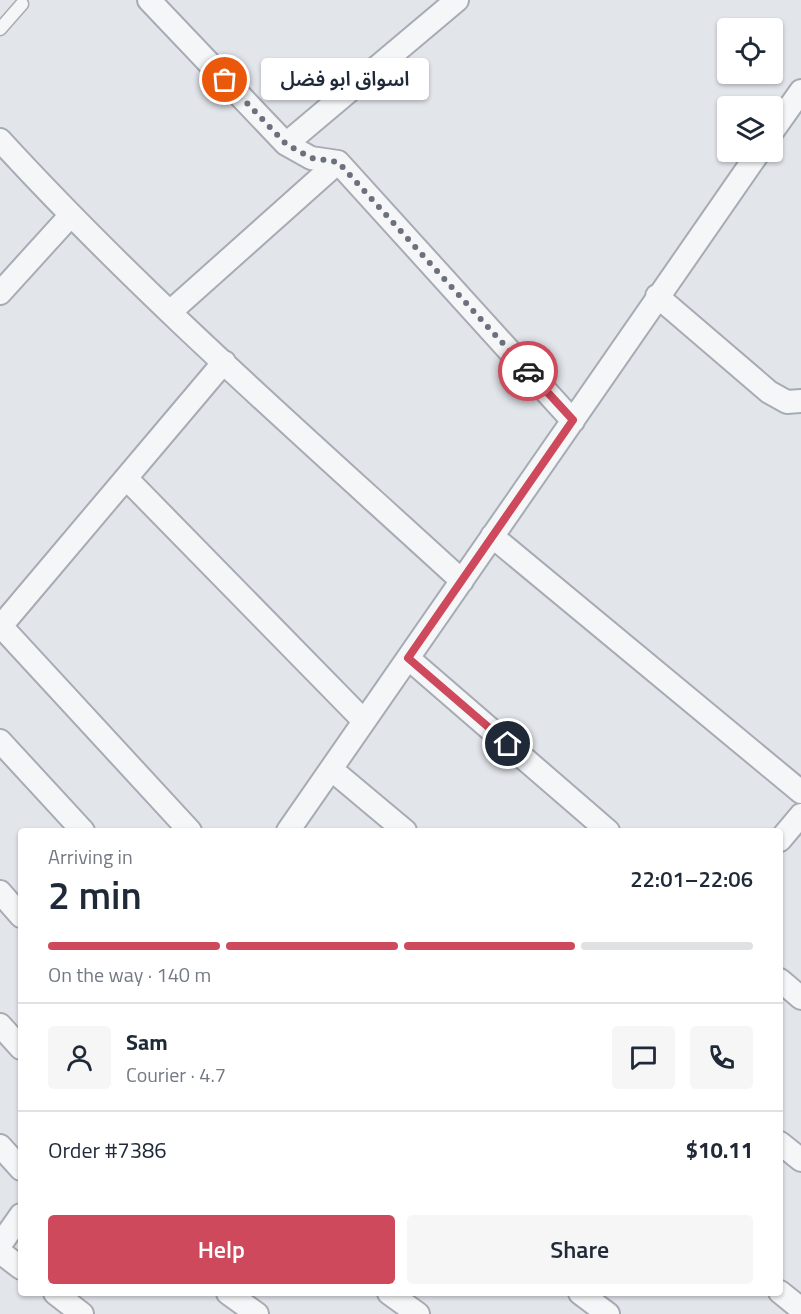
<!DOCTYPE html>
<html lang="en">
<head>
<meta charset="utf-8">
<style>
  :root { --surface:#fff; --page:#f6f6f7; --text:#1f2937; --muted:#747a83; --line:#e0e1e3; --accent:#cd495b }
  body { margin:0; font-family:"Titillium Web","Noto Sans Arabic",sans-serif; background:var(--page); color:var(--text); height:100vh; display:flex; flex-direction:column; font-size:22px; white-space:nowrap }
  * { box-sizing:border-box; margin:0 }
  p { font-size:20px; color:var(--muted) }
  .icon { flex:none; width:33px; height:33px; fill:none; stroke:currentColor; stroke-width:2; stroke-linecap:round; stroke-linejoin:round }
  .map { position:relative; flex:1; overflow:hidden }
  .drawer { position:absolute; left:18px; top:828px; width:765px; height:468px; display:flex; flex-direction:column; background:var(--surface); border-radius:6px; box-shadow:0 2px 4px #0004 }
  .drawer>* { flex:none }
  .buttons { position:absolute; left:717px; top:18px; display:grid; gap:12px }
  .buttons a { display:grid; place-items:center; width:66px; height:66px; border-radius:6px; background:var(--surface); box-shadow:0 2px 4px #0004; font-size:30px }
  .pin { position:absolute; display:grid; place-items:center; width:51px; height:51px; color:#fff; margin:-26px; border:3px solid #fff; border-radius:50%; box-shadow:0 2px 6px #0007 }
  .courier { position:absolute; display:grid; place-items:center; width:60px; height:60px; margin:-30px; border:4px solid #cd495b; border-radius:50%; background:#fff; color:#222; box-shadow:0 2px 8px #0007 }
  .bubble { position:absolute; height:42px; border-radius:6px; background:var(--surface); box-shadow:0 2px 4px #0004; font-size:20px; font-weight:600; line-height:42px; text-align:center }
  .headline em { font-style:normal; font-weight:600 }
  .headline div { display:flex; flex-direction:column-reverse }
  .headline { display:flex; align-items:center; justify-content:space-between; height:102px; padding:0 30px }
  h1 { font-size:39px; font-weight:600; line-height:45px }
  .bar { display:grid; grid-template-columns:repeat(4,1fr); gap:9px 6px; align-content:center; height:72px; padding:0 30px }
  .bar i { height:8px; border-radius:4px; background:var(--line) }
  .bar .selected { background:var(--accent) }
  .bar p { grid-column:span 4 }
  .line { display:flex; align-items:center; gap:15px; padding:0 30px; border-top:2px solid var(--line) }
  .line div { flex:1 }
  .round { display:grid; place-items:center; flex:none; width:63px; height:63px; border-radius:6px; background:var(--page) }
  .button { display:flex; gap:12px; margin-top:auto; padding:12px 30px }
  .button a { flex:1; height:69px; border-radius:6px; background:var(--accent); color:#fff; font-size:24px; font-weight:600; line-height:69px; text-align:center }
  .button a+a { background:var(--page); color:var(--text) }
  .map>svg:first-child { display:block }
</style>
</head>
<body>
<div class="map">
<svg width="801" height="1314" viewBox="0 0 801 1314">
  <rect width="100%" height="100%" fill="#e2e5ea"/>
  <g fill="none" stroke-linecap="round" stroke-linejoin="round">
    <defs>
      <path id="service" d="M 0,29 L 22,4"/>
      <path id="minor" d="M 149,0 L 286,144 L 311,158 L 338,162 L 573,421
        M 772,132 L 801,91
        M 0,140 C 144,297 305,437 462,581
        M 286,144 L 457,0
        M 0,293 L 70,216
        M 657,296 L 769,392 L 787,402 L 801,401
        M 170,312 L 338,162
        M 126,478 L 364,721
        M 492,536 L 801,792
        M 0,625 L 190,831
        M 1,626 L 224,362
        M 408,658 L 608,831
        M 0,741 L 83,831
        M 331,769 L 405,831
        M 288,831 L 759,152
        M 780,840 L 801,815
        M 0,892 L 21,916
        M 780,980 L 801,998
        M 0,1025 L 21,1048
        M 780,1143 L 801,1160
        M 0,1146 L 21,1169
        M 0,1245 L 21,1215
        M 0,1252 L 21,1268
        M 780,1292 L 801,1309
        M 55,1293 L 82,1314
        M 228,1293 L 257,1314
        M 389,1293 L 418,1314
        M 580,1293 L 608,1314"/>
    </defs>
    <!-- service casing -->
    <use href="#service" stroke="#a7acb4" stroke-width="15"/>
    <!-- minor casing -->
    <use href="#minor" stroke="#a7acb4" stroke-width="26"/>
    <!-- service -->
    <use href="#service" stroke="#f4f6f8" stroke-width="12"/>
    <!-- minor -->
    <use href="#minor" stroke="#f4f6f8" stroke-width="22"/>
  </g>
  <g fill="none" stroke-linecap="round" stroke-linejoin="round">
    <!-- done -->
    <path stroke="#6a717d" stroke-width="6" stroke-dasharray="0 10.8" d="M 225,80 L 286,144 L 311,158 L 338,162 L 528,371"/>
    <!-- route -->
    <path stroke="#cd495b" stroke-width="8" d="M 508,744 L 408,658 L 573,420 L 528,371"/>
  </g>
</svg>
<div class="buttons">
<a><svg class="icon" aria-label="locate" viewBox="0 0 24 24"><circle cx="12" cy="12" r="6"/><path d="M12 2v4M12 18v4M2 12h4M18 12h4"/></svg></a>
<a><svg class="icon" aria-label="layers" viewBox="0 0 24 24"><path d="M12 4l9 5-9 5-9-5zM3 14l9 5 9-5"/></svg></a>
</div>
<div class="pin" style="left:225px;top:80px;background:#ea580c"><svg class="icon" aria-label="bag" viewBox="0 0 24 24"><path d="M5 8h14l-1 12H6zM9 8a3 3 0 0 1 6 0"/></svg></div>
<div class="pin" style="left:508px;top:744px;background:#1f2937"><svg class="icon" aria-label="home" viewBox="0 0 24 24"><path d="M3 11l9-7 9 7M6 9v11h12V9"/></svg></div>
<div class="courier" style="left:528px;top:371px"><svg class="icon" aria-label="car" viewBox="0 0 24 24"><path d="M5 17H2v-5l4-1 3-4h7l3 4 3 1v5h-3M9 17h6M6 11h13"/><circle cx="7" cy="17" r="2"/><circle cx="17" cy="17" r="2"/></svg></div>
<div class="bubble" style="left:261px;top:58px;width:168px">اسواق ابو فضل</div>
<section class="drawer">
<div class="headline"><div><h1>2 min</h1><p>Arriving in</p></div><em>22:01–22:06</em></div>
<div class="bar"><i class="selected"></i><i class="selected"></i><i class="selected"></i><i></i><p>On the way · 140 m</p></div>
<div class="line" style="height:108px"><a class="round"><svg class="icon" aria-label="person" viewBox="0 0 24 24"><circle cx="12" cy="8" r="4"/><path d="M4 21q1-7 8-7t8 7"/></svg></a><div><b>Sam</b><p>Courier · 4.7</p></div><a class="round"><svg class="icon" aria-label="chat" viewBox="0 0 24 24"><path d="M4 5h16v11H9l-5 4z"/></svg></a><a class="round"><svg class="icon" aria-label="phone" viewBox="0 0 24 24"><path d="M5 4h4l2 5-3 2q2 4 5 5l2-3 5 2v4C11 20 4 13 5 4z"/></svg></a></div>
<div class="line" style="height:78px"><div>Order #7386</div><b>$10.11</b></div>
<div class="button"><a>Help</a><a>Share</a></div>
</section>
</div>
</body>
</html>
